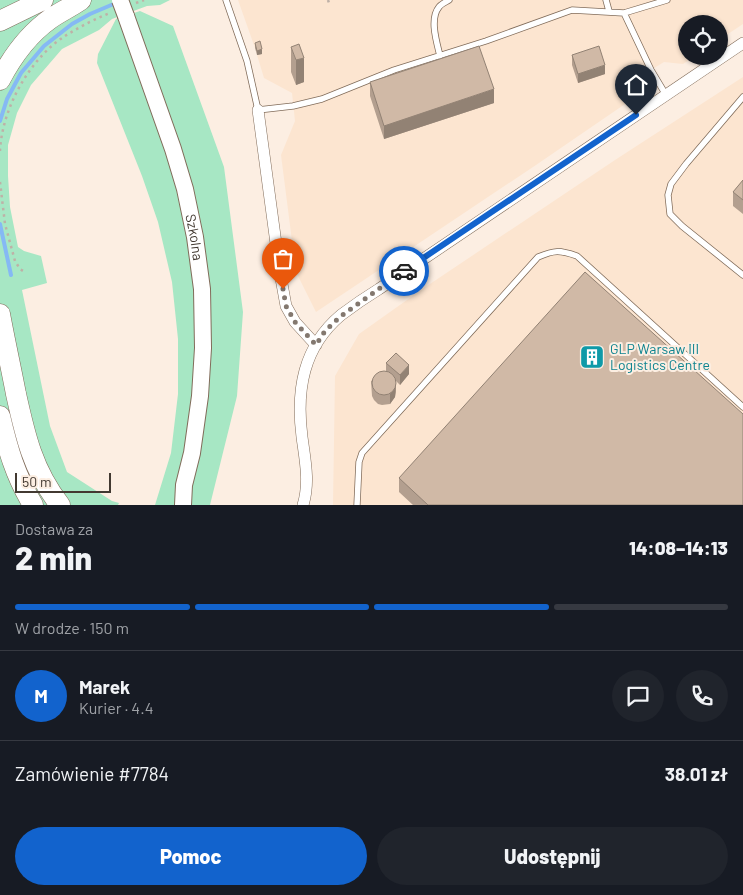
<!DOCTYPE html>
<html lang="pl">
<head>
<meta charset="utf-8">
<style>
  :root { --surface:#171b24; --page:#20242c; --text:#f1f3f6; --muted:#9ea1a6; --line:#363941; --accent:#1263cd }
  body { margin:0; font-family:Barlow,sans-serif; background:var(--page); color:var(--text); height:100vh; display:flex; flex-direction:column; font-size:19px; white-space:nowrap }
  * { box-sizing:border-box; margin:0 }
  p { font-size:16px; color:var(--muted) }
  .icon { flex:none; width:28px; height:28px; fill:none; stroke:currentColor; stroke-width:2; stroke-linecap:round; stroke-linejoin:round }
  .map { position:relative; height:505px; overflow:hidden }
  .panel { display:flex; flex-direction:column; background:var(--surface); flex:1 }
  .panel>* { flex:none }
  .controls { position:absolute; left:678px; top:15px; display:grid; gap:10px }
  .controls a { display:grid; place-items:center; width:50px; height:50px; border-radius:50%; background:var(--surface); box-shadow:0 1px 4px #0004; font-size:25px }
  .scale { position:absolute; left:15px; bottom:12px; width:96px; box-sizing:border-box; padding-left:5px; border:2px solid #423931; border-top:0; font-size:14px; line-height:18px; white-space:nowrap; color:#423931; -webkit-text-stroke:4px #fceee2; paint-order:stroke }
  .pin { position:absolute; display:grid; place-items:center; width:42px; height:42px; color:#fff; margin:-51px -21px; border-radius:50% 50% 50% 0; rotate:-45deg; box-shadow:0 0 5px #0007 }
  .pin .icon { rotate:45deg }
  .courier { position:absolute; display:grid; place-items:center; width:50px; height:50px; margin:-25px; border:4px solid #1263cd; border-radius:50%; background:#fff; color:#222; box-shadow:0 1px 6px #0007 }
  .headline em { font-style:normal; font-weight:800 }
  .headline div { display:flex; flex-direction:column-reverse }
  .headline { display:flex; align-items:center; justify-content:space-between; height:85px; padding:0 15px }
  h1 { font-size:32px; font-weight:800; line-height:38px }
  .bar { display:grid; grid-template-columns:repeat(4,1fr); gap:8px 5px; align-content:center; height:60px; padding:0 15px }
  .bar i { height:6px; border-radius:4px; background:var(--line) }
  .bar .on { background:var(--accent) }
  .bar p { grid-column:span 4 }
  .line { display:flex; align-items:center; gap:12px; padding:0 15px; border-top:1px solid var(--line) }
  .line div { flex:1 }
  .round { display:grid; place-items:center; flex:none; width:52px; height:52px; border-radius:26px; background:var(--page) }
  .cta { display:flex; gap:10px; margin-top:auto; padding:10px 15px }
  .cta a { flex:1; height:58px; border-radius:30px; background:var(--accent); color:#fff; font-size:20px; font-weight:800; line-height:58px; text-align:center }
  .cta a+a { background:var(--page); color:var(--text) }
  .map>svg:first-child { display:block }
</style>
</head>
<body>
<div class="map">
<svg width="743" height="505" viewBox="0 0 743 505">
  <rect width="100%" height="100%" fill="#fceee2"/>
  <!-- built -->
  <path fill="#fce5d0" d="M 238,0 L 743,0 L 743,24 L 719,40 L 719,24 L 686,24 L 686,56 L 695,56 L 683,64 L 664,62 L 651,70 L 635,81 L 628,102 L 536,165 L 316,312 L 296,272 L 281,155 L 295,121 L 292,93 L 264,78 L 257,55 L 262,54 L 255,48 Z
    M 743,77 L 743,505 L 333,505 L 335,376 L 359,334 L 421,290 L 615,160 Z"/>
  <!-- green -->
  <path fill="#a7e7c4" d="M 0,0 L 170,0 L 160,5 L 147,6 L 112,19 L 99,30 L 62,49 L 31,85 L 17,113 L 8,145 L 8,176 L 10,207 L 18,247 L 24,251 L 41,256 L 47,283 L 22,290 L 50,426 L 67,472 L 112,501 L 119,503 L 118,505 L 0,505 Z
    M 140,11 L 173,26 L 224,167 L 243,312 L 237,396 L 210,505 L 155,505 L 171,453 L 178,394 L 178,339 L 172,282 L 158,222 L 142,176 L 97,63 L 98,54 L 116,19 Z"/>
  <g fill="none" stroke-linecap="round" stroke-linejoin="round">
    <!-- stream -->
    <path stroke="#85b9f4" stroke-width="4" d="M 0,121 L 7,99 L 21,73 L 44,46 L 72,24 L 90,14 L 116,3
      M 0,224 L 11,275"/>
    <defs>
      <path id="lane" d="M 226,0 L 247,61 L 258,110 L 293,106 L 322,99 L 394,70 L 486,41 L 572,10 L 624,13 L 667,0
        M 606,0 L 609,11
        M 624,13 L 651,70 L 666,95
        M 440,56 C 437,43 429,19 439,7 C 441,4 446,2 449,0
        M 743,97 L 686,164 L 671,184 L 668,195 L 670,214 L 682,226 L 743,275
        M 357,505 L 359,462 L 362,453 L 538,257 C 555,250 559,250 577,256 L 743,407"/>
      <path id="street" d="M 258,110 L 280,273 L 286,306 L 295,322 L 316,345
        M 303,505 C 310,482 305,460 302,437 C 296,390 303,347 341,315 C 353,306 366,297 379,289 L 743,43"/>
      <g id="secondary">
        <path id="s1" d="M 126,16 L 173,149 L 185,189 L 195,237 L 202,289 L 203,348 L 200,396 L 192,453 L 184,485 L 183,505"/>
      </g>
      <path id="highway" d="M 0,21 L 43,0
        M 0,80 C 12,57 29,34 50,19 C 60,12 71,7 81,0
        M 0,314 C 5,341 11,368 16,394 C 25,435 33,471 60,505
        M 0,416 C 8,450 15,475 33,505"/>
    </defs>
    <!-- lane casing -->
    <use href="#lane" stroke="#816c5a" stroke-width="7"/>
    <!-- street casing -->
    <use href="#street" stroke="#816c5a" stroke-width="12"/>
    <!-- secondary casing -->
    <use href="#secondary" stroke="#816c5a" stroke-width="18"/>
    <!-- highway casing -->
    <use href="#highway" stroke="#816c5a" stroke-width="21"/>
    <!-- path -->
    <path stroke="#beb1a7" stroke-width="2.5" stroke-dasharray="2.5 4" stroke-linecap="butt" d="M 328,0 L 329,3
      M 136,3 L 144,0
      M 0,151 C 2,109 29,59 65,36 C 79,27 95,19 110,13
      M 0,182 L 5,224 L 15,261 L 20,269 L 26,273"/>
    <!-- lane -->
    <use href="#lane" stroke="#fff" stroke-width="5.5"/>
    <!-- street -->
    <use href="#street" stroke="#fff" stroke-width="11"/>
    <!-- secondary -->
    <use href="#secondary" stroke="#fff" stroke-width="16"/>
    <!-- highway -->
    <use href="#highway" stroke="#fff" stroke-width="20"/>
    <defs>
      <path id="secondary-bridge" d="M 120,0 L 126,16"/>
    </defs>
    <!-- secondary-bridge casing -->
    <use href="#secondary-bridge" stroke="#816c5a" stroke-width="18" stroke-linecap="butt"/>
    <!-- secondary-bridge -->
    <use href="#secondary-bridge" stroke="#fff" stroke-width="16"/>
  </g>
  <!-- wall -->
  <path fill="#b39f8f" d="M 255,43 L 262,54 L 257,55 L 255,48 Z
    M 291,47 L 304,82 L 296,85 L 291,72 Z
    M 572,55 L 605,74 L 578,83 L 572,65 Z
    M 370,82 L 494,103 L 384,139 L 370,96 Z
    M 743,180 L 743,214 L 733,206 L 733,192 Z
    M 386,363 L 409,374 L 400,385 L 396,381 L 396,392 L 395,397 L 390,404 L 382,405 L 378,404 L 374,400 L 372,396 L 371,381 L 386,371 Z
    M 399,478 L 743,505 L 413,505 L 399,492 Z"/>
  <!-- shaded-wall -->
  <path fill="#928274" d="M 262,49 L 262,54 L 257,55 L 257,51 Z
    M 304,58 L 304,82 L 296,85 L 296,60 Z
    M 605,65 L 605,74 L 578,83 L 578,74 Z
    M 494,89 L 494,103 L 384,139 L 384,126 Z
    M 409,365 L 409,374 L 400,385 L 400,375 Z
    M 396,383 L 395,397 L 390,404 L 390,394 Z"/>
  <!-- building -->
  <path fill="#d0b9a6" stroke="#928274" d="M 260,41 L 262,49 L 257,51 L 255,43 Z
    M 299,44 L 304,58 L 296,60 L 291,47 Z
    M 479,46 L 494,89 L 384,126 L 370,82 Z
    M 599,46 L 605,65 L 578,74 L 572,55 Z
    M 743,180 L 743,200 L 733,192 Z
    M 585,272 L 743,414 L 743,505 L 428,505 L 399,478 Z
    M 396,353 L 409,365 L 400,375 L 386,363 Z
    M372 383a12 12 0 1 1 24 0a12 12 0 1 1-24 0Z"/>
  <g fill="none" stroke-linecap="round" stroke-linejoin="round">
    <!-- done -->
    <path stroke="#83786f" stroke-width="5" stroke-dasharray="0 9" d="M 283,289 L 286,306 L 295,322 L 316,345 L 325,331 L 341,316 L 404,271"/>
    <!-- route -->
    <path stroke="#1263cd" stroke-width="6" d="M 404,271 L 636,115"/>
  </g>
  <!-- icons -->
  <defs>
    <symbol id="building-square" viewBox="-11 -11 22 22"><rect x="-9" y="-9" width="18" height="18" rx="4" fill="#0f9aa8" stroke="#fceee2"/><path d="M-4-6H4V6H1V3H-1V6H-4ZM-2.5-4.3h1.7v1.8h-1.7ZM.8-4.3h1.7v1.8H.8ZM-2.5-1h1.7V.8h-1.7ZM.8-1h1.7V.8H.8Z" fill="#fff"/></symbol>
  </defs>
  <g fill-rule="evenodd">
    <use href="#building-square" x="578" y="343" width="28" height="28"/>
  </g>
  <g text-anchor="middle" stroke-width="4" stroke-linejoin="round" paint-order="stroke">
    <!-- street labels -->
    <g font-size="14" fill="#423931" stroke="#fceee2">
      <text dy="5" stroke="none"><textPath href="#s1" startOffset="232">Szkolna</textPath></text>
    </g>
    <!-- culture labels -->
    <g font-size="14" fill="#0d838f" stroke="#fceee2" text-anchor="start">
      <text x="610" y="354">GLP Warsaw III<tspan x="610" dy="16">Logistics Centre</tspan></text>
    </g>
  </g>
</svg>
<div class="controls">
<a><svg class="icon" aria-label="locate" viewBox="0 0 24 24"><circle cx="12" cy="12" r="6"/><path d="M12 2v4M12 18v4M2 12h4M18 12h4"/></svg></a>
</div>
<div class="scale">50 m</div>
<div class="pin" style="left:283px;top:289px;background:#ea580c"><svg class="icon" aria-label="bag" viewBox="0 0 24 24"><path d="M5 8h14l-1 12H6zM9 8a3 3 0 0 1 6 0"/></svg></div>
<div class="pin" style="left:636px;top:115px;background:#1f2937"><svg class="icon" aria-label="home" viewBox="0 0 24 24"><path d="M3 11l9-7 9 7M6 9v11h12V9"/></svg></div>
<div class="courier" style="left:404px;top:271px"><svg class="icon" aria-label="car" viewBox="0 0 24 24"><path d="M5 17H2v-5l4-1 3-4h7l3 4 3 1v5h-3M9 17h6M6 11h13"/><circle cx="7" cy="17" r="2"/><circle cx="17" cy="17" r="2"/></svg></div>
</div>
<section class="panel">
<div class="headline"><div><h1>2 min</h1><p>Dostawa za</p></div><em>14:08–14:13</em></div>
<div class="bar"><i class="on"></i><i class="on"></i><i class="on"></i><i></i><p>W drodze · 150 m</p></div>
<div class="line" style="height:90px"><b class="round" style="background:var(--accent);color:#fff">M</b><div><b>Marek</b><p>Kurier · 4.4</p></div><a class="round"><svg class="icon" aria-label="chat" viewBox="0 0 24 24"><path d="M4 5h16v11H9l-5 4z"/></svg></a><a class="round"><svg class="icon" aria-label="phone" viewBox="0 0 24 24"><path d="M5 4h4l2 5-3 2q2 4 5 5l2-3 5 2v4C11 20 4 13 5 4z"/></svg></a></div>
<div class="line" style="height:65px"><div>Zamówienie #7784</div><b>38.01 zł</b></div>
<div class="cta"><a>Pomoc</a><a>Udostępnij</a></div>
</section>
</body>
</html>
